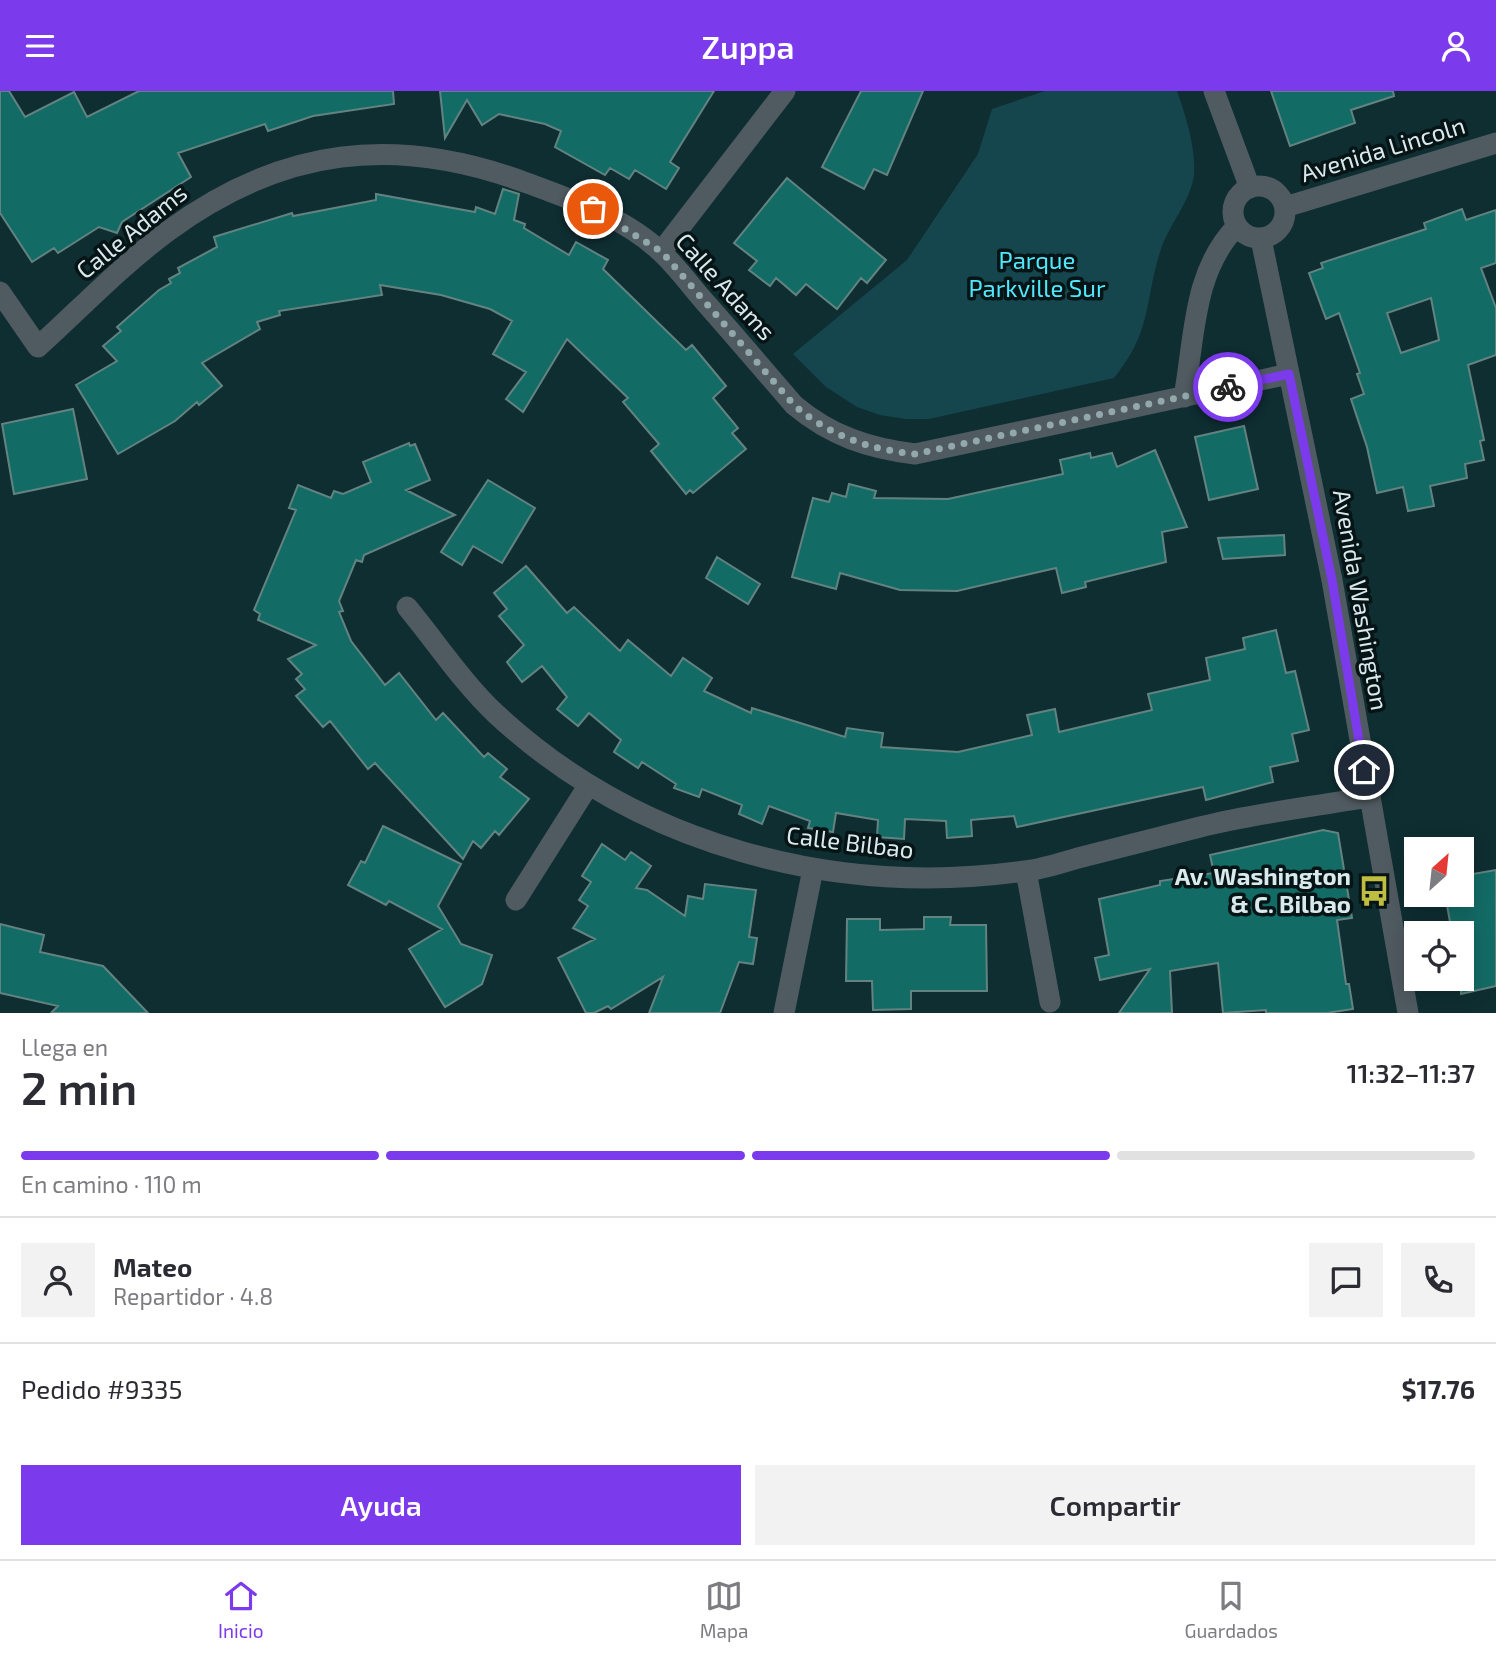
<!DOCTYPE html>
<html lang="es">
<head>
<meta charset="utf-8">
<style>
  :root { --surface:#fff; --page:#f2f2f3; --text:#2b2b33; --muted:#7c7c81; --line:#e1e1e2; --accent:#7c3aed }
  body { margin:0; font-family:"Exo 2",sans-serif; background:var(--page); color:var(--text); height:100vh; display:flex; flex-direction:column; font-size:26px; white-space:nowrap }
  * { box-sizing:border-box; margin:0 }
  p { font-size:23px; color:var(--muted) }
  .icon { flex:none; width:38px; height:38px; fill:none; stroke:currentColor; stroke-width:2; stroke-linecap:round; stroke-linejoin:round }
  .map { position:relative; height:922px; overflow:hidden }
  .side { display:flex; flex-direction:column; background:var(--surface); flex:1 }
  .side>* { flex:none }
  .needle { width:46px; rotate:27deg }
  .controls { position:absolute; left:1404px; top:746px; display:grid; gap:14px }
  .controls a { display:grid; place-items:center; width:70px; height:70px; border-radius:0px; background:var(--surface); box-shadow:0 4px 18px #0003; font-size:35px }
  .pin { position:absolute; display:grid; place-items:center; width:60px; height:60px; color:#fff; margin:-30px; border:4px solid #fff; border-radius:50%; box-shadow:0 2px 7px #0007 }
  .courier { position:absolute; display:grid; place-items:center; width:70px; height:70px; margin:-35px; border:5px solid #7c3aed; border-radius:50%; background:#fff; color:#222; box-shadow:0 2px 9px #0007 }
  .head em { font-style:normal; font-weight:600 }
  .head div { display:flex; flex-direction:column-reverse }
  .head { display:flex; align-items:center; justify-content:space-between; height:119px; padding:0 21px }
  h1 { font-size:46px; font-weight:600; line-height:52px }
  .bar { display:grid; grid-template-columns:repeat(4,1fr); gap:10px 7px; align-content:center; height:84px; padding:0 21px }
  .bar i { height:9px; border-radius:5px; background:var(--line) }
  .bar .current { background:var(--accent) }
  .bar p { grid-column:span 4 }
  .line { display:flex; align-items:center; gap:18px; padding:0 21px; border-top:2px solid var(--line) }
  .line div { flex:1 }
  .round { display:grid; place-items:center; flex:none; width:74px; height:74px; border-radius:0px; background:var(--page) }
  .cta { display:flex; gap:14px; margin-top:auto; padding:14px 21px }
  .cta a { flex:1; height:80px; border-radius:0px; background:var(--accent); color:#fff; font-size:28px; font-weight:600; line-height:80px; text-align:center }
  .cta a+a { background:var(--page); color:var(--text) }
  header { display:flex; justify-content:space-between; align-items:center; height:91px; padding:0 21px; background:var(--accent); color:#fff; font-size:32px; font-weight:600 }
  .dock { display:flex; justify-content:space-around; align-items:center; height:98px; border-top:2px solid var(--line); background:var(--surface); font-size:19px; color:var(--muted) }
  .dock a { display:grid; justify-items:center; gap:4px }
  .dock .current { color:var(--accent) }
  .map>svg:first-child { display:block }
</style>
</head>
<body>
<header><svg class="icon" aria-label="menu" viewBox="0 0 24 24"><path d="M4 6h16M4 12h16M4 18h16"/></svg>Zuppa<svg class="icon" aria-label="person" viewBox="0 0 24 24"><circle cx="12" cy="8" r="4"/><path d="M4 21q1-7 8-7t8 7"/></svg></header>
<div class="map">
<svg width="1496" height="922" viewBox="0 0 1496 922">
  <rect width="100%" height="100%" fill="#0f2e32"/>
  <!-- green -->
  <path fill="#15464d" d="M 1045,0 L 1177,0 C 1186,26 1196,57 1194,84 C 1191,109 1169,134 1161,158 C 1144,210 1153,239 1114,287 L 929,328 L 906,328 L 880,324 L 857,316 L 826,296 L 793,263 L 907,169 L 978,63 L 992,18 Z"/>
  <!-- building -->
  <path fill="#136b66" stroke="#638380" stroke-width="2" fill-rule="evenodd" d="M 0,0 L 9,0 L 25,26 L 74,1 L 87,26 L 139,0 L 393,0 L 394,13 L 313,25 L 268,40 L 265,33 L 178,62 L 191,86 L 122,131 L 117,142 L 99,136 L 58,162 L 54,157 L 32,171 L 0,122 Z
    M 440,0 L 714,0 L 670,71 L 679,77 L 666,98 L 635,79 L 629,88 L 610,77 L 605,84 L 555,56 L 561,40 L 545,33 L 499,23 L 482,34 L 467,9 L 445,47 Z
    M 861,0 L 923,0 L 887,84 L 874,78 L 864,98 L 822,76 Z
    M 1271,0 L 1393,0 L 1394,5 L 1351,19 L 1355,32 L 1290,55 Z
    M 787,87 L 886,169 L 867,192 L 861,187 L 837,218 L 806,193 L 796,204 L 776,187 L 770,195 L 749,179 L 757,170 L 734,152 Z
    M 503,98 L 519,103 L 514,129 L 525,133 L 524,137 L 569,164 L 576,151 L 608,169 L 603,178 L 686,259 L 692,254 L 726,295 L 713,307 L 738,337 L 732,342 L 746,358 L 693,402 L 690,399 L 686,403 L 651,360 L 659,353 L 623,311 L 628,307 L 567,248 L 523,321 L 506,308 L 526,281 L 493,263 L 512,230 L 490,218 L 441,204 L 380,194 L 382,204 L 279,220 L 280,224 L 257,231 L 260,238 L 202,272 L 222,295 L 199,314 L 197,311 L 175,330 L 118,363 L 76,294 L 117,270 L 103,255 L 121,240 L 117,236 L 159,199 L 171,192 L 169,188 L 180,182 L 178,177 L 217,156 L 214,146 L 292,122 L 293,125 L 376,109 L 376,103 L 475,121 L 476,116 L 495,123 Z
    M 1462,118 L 1466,129 L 1496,119 L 1496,172 L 1481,177 L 1496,217 L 1496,264 L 1468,274 L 1484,349 L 1480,350 L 1484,369 L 1465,373 L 1467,387 L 1430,395 L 1434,415 L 1408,420 L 1403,396 L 1377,402 L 1367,356 L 1351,308 L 1364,303 L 1357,283 L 1360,282 L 1339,222 L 1326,228 L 1309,182 L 1323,177 L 1321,172 L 1426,138 L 1424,132 ZM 1431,207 L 1439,249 L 1401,262 L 1387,222 Z
    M 73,318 L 87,388 L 14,403 L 2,333 Z
    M 1244,335 L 1258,398 L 1209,409 L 1195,346 Z
    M 409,352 L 410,355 L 415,353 L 430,389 L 406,399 L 455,424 L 364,464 L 362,471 L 356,469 L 339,510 L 343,520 L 339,521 L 351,550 L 385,594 L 399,582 L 436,629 L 443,622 L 484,666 L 488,662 L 507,678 L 500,686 L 529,708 L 499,744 L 495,740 L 481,757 L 473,750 L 463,768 L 375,672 L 368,678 L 330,630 L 323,636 L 296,605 L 305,598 L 296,588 L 302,583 L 288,568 L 316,554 L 258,529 L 260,523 L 254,519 L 296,419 L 289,417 L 298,394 L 331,407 L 334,400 L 343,403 L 371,391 L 363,371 Z
    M 1155,359 L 1187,436 L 1162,441 L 1166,471 L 1085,491 L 1086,496 L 1062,502 L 1056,477 L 957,500 L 900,499 L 840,482 L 836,498 L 792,486 L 813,407 L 829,411 L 832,402 L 846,406 L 849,393 L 876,400 L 874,407 L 948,408 L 1063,383 L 1060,369 L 1090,362 L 1091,367 L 1112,362 L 1117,376 Z
    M 488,389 L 535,417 L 502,472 L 473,455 L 462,474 L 441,461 Z
    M 1284,444 L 1285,464 L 1223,468 L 1218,447 Z
    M 717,466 L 760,493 L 748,513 L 706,487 Z
    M 526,475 L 567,522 L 574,516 L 620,560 L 628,549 L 671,585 L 683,567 L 712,587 L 704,600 L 751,622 L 752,617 L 845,646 L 847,637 L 883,642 L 881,656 L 958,661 L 1032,644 L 1027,624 L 1055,618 L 1059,641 L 1152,619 L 1148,603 L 1210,589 L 1206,567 L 1245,558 L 1243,547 L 1276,539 L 1286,582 L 1295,580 L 1309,639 L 1292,643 L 1298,670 L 1270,676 L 1273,691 L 1206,709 L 1203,696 L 1017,736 L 1014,725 L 971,729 L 972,745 L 947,747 L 946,730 L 905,728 L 904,748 L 877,746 L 878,729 L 836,722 L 833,741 L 808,737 L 810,730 L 769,715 L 762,733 L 739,723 L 742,714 L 702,698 L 699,706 L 674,697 L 676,693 L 642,671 L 638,677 L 614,661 L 621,649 L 589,622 L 578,635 L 557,618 L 567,606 L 542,575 L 522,591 L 507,571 L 524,554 L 499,525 L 507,518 L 494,502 Z
    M 383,735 L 461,773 L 438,815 L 461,853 L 492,864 L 482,893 L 445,916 L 409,858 L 442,838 L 389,810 L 386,814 L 348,794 L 361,770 L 365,772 Z
    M 1323,739 L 1338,742 L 1352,827 L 1337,829 L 1346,893 L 1349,893 L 1353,918 L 1327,922 L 1266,922 L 1266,919 L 1223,922 L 1218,872 L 1170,880 L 1172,922 L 1119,922 L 1150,878 L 1100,889 L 1095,867 L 1109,864 L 1099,808 L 1160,794 L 1160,790 L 1214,782 L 1210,764 Z
    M 602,753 L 625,769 L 631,761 L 651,775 L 636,797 L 647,799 L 685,825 L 688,805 L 703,808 L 705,793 L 756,799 L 749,846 L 757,847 L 753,873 L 739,871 L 720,922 L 649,922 L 663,886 L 611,918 L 608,915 L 594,922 L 586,922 L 558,867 L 595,848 L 573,837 L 588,815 L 579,809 L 591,791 L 582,785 Z
    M 1496,779 L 1496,895 L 1461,903 L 1461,842 L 1452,842 L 1445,803 L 1461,803 L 1461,785 Z
    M 924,826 L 951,826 L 950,834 L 986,834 L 987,900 L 911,900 L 911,918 L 873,919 L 872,890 L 846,890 L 847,828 L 880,828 L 880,839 L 924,838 Z
    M 0,833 L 44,844 L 40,861 L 103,875 L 148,922 L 51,922 L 58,915 L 0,902 Z"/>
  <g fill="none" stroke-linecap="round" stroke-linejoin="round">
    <!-- minor -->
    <path stroke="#505b61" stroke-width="21" d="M 1214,0 L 1250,97
      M1233 121a26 26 0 1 1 52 0a26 26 0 1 1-52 0Z
      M 1285,116 L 1496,52
      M 1261,148 L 1332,489 L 1408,922
      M 661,161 L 785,0
      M 0,201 L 38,256 C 80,218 122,174 168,140 C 282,56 395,43 527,92 C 573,109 626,127 662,162 C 677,176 690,194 704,210 C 734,244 764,279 794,314 C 831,345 868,357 915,363 L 1289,283
      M 1184,306 C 1195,247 1192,181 1237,135
      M 407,516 C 436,551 463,592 496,623 C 637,754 835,807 1025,780 C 1044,778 1063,771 1082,766 C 1121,756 1161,746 1200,736 C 1255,722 1313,716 1368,706
      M 1026,780 L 1050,911
      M 516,809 L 588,695
      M 784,922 L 813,778"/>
  </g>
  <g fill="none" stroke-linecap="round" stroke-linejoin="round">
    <!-- done -->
    <path stroke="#92a8ac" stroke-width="7" stroke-dasharray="0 12.6" d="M 593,118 L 662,161 L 794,314 C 830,345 868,358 915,363 L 1228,296"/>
    <!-- route -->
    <path stroke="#7c3aed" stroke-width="9" d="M 1228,296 L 1289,283 L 1332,489 L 1364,679"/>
  </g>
  <!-- icons -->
  <defs>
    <symbol id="bus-bare" viewBox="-9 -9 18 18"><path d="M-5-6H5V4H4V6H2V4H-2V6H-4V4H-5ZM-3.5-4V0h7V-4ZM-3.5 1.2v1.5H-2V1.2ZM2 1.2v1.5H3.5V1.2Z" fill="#c0be40" stroke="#071416" stroke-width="2.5" paint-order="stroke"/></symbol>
  </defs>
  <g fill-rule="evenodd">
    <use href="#bus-bare" x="1352" y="778" width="44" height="44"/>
  </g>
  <g text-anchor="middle" stroke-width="7" stroke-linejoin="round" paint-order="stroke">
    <!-- street labels -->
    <g font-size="24" fill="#d9eaed" stroke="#071416">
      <text transform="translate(1383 59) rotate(-17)" y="8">Avenida Lincoln</text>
      <text transform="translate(132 141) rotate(-39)" y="8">Calle Adams</text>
      <text transform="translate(725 196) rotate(48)" y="8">Calle Adams</text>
      <text transform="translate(1360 509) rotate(80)" y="8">Avenida Washington</text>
      <text transform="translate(850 752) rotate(7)" y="8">Calle Bilbao</text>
    </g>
    <!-- park labels -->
    <g font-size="24" fill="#50e8fd" stroke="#071416">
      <text x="1037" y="178">Parque<tspan x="1037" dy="28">Parkville Sur</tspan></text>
    </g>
    <!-- poi labels -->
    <g font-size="24" font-weight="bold" fill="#d9eaed" stroke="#071416" text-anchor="end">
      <text x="1351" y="794">Av. Washington<tspan x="1351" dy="28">&amp; C. Bilbao</tspan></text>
    </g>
  </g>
</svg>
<div class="controls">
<a><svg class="needle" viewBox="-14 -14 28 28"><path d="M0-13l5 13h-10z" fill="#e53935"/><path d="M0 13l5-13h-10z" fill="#7c7c81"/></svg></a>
<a><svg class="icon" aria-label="locate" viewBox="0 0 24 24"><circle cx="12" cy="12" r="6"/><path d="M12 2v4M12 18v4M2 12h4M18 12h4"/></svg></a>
</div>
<div class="pin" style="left:593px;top:118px;background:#ea580c"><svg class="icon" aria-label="bag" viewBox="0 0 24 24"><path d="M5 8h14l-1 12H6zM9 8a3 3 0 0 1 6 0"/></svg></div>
<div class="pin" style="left:1364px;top:679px;background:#1f2937"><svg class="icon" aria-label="home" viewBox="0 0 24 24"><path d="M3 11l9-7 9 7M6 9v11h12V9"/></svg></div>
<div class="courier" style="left:1228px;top:296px"><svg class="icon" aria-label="bike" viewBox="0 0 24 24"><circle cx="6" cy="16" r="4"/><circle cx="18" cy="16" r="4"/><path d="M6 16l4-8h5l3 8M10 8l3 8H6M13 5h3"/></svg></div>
</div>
<section class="side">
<div class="head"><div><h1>2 min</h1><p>Llega en</p></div><em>11:32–11:37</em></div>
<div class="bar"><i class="current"></i><i class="current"></i><i class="current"></i><i></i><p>En camino · 110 m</p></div>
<div class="line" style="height:126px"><a class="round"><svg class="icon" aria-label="person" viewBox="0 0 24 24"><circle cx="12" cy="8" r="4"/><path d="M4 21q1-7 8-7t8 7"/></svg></a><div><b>Mateo</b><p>Repartidor · 4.8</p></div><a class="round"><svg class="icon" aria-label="chat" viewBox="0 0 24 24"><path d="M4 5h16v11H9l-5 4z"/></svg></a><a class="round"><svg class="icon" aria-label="phone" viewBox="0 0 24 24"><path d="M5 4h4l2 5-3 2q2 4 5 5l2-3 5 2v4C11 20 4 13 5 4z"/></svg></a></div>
<div class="line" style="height:91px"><div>Pedido #9335</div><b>$17.76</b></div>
<div class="cta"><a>Ayuda</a><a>Compartir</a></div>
</section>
<nav class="dock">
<a class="current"><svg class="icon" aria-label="home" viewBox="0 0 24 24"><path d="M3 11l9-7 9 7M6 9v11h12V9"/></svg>Inicio</a>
<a><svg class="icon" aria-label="map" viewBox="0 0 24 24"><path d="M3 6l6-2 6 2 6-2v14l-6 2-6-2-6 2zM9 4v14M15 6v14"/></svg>Mapa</a>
<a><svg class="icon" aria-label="saved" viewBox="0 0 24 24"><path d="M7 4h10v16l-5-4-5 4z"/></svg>Guardados</a>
</nav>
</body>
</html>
